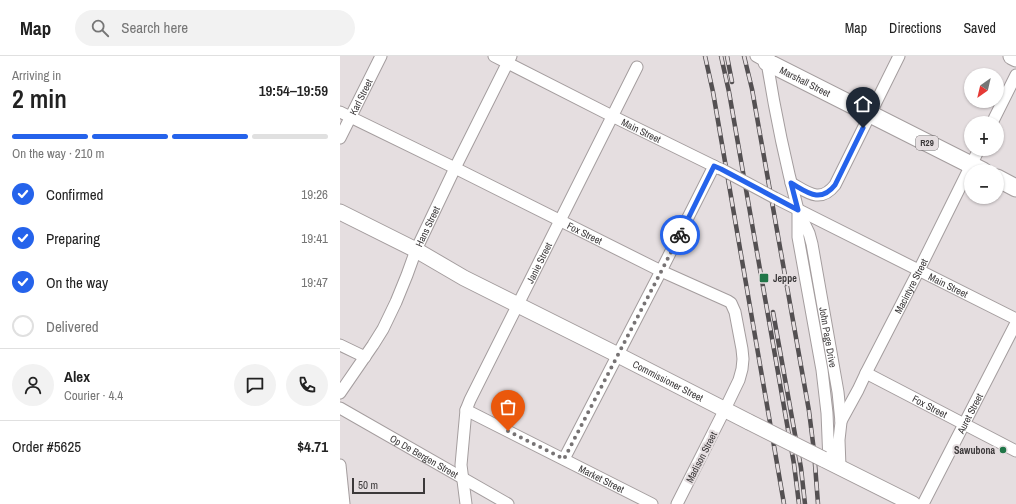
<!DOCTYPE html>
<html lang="en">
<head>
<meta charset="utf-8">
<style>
  :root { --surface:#fff; --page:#f2f2f2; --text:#222; --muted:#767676; --line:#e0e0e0; --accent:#2563eb }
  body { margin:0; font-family:"Archivo Narrow",sans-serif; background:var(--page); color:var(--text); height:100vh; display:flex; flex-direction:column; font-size:15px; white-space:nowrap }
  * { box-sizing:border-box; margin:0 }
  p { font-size:13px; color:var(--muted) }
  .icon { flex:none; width:22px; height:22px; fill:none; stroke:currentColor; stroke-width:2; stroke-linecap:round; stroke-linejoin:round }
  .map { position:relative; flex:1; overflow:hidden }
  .sheet { display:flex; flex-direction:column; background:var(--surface); width:340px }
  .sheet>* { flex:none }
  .needle { width:26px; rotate:214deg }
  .controls { position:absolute; left:624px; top:12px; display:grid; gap:8px }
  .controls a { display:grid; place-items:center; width:40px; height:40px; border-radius:50%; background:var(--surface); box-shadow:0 1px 3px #0004; font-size:20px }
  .scale { position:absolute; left:12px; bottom:10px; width:73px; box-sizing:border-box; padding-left:4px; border:2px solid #3c393a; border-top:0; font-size:11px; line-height:14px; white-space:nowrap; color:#3c393a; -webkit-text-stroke:3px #e5dee0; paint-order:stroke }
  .pin { position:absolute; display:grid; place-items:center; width:34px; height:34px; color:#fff; margin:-41px -17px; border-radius:50% 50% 50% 0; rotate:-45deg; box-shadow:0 0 4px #0007 }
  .pin .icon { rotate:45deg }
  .courier { position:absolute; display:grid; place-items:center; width:40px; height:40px; margin:-20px; border:3px solid #2563eb; border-radius:50%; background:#fff; color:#222; box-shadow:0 1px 5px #0007 }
  .overview em { font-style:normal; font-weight:600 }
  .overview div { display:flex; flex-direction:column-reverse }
  .overview { display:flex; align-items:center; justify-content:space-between; height:68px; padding:0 12px }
  h1 { font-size:26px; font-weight:600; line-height:30px }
  .bar { display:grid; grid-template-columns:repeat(4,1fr); gap:6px 4px; align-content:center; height:48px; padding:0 12px }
  .bar i { height:5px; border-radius:3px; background:var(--line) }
  .bar .current { background:var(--accent) }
  .bar p { grid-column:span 4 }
  .line { display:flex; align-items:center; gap:10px; padding:0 12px; border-top:1px solid var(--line) }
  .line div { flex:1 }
  .round { display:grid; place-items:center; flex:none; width:42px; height:42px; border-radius:21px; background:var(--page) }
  ol { padding:0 12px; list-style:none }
  li { display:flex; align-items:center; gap:12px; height:44px }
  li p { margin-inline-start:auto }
  li .icon { padding:4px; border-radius:50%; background:var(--accent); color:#fff; stroke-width:4 }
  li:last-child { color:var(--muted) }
  li i { width:22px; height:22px; border:2px solid var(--line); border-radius:50% }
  header { display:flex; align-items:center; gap:24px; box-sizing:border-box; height:56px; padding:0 20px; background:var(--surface); border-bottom:1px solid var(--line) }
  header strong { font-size:19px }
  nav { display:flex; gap:22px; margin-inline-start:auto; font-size:14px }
  .search { width:280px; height:36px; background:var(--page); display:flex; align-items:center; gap:10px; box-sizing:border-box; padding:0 14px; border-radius:22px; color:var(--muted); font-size:15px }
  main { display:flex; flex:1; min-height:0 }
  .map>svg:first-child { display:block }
</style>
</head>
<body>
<header>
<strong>Map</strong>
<div class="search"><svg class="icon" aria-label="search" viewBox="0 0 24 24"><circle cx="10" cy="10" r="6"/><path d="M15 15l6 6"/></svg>Search here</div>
<nav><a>Map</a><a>Directions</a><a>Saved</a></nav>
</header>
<main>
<section class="sheet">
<div class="overview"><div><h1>2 min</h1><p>Arriving in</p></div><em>19:54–19:59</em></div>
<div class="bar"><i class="current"></i><i class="current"></i><i class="current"></i><i></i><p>On the way · 210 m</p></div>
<ol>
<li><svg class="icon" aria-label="check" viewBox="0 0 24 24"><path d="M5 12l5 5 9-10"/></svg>Confirmed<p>19:26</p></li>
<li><svg class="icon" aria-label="check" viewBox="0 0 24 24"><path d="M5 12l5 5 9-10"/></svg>Preparing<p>19:41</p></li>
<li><svg class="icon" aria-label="check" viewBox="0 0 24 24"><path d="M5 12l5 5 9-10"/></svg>On the way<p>19:47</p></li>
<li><i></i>Delivered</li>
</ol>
<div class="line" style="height:72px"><a class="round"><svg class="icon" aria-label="person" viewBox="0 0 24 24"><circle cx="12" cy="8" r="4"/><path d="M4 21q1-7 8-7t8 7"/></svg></a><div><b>Alex</b><p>Courier · 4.4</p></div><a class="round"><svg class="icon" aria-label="chat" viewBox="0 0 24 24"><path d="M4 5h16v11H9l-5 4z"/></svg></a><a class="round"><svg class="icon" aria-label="phone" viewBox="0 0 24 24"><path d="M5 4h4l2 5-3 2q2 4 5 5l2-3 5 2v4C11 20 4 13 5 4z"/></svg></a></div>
<div class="line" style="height:52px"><div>Order #5625</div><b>$4.71</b></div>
</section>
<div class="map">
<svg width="676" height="448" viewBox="0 0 676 448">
  <rect width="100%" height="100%" fill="#e5dee0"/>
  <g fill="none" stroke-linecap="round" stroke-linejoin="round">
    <defs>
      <g id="minor">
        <path id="s1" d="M 154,0 L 272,60 L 380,113"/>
        <path d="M 416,0 L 427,6 C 435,56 445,105 458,154"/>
        <path id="s2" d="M 0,56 L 115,112 L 321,215 L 388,245 L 391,247 L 395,256 L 402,293 L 403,303 L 402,313 L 399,324 L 385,353 L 337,448"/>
        <path d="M 652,67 L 676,19"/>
        <path id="s3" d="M 0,82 L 41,0"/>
        <path d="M 451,127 C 467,136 480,148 495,129 L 559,0"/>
        <path id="s4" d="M 435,142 L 676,263"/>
        <path d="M 0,289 L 25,301"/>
        <path id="s5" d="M 526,317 L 676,395"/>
        <path id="s6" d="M 0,337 L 33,289 L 43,273 L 56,246 L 67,219 L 76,194 L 115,112 L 171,0"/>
        <path id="s7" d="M 0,352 L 168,448"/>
        <path id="s8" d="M 126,354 L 312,448"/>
        <path id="s9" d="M 501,365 L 518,334 L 526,317 L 579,214 L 639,93"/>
        <path d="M 224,403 L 321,215 L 374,110"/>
        <path id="s10" d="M 489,406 L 487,357 L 482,314 L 458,181 L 458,154 L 469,177 L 472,188 L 498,336 L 501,366 L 499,384 L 500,411"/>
        <path d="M 0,409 L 4,448"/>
        <path id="s11" d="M 126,448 L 121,409 L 126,354 L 130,344 L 297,11"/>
        <path id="s12" d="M 583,448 L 676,267"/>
      </g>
      <g id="secondary">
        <path id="s13" d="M 0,156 L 76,194 L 124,222 L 278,299 L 409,366"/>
        <path d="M 483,403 L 573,448"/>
      </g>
      <g id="primary">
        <path id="s14" d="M 426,0 L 427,6 L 643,115"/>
        <path d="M 672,0 L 676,2"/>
        <path d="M 657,122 L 676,132"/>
      </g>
    </defs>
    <!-- minor casing -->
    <use href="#minor" stroke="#a49d9e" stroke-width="13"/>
    <!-- secondary casing -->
    <use href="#secondary" stroke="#a49d9e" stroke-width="17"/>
    <!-- primary casing -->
    <use href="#primary" stroke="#a49d9e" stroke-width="19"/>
    <!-- minor -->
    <use href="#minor" stroke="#fff" stroke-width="11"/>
    <!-- secondary -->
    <use href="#secondary" stroke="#fff" stroke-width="15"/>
    <!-- primary -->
    <use href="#primary" stroke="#fff" stroke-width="17"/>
    <defs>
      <path id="rail" d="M 365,0 L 373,36 L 444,448
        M 381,0 L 389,36 L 454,408 L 459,448
        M 387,0 L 392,26
        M 404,0 L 412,33 L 469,355 L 474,395 L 478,448
        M 433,256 L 461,412 L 465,448"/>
    </defs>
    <!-- rail casing -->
    <use href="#rail" stroke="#545052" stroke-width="4.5"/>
    <!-- rail -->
    <use href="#rail" stroke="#e5dee0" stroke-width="3" stroke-dasharray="9" stroke-linecap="butt"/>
    <defs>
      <path id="minor-bridge" d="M 381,113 L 435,142"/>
      <path id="secondary-bridge" d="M 409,366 L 483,403"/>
    </defs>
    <!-- minor-bridge casing -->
    <use href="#minor-bridge" stroke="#a49d9e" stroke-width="13" stroke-linecap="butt"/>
    <!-- secondary-bridge casing -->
    <use href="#secondary-bridge" stroke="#a49d9e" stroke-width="17" stroke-linecap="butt"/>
    <!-- minor-bridge -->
    <use href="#minor-bridge" stroke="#fff" stroke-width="11"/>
    <!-- secondary-bridge -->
    <use href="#secondary-bridge" stroke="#fff" stroke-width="15"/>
  </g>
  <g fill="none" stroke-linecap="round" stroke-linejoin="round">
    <!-- done -->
    <path stroke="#777374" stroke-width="4" stroke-dasharray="0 7.2" d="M 168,375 L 224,403 L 340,179"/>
    <!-- route -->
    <path stroke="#2563eb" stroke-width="5" d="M 340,179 L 374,110 L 381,113 L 458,154 L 451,127 C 467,136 480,148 495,129 L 523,72"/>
  </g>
  <!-- markers -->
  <g fill="#207648" stroke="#e5dee0" stroke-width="1.5">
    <rect x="419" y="217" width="10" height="10" rx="2"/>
    <circle cx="663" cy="394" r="4"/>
  </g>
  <g text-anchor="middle" stroke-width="4" stroke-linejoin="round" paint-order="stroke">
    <!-- shield labels -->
    <rect fill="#e5dee0" stroke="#6f6a6c" stroke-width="1" x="576" y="80" width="22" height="14" rx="3"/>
    <g font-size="9" font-weight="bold" fill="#3c393a">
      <text x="587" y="90">R29</text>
    </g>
    <!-- street labels -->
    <g font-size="10" fill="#3c393a" stroke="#e5dee0">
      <text dy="4" stroke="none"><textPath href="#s14" startOffset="49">Marshall Street</textPath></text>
      <text dy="4" stroke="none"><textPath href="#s3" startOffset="46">Karl Street</textPath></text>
      <text dy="4" stroke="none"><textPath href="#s1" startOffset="165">Main Street</textPath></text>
      <text dy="4" stroke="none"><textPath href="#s6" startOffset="189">Hans Street</textPath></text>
      <text dy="4" stroke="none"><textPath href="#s2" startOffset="273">Fox Street</textPath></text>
      <text dy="4" stroke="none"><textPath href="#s11" startOffset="259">Janie Street</textPath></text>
      <text dy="4" stroke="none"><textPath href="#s4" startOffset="194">Main Street</textPath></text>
      <text dy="4" stroke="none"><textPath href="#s9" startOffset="152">Macintyre Street</textPath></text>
      <text dy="4" stroke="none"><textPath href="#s10" startOffset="386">John Page Drive</textPath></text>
      <text dy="4" stroke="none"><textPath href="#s13" startOffset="369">Commissioner Street</textPath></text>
      <text dy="4" stroke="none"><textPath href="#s5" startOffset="72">Fox Street</textPath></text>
      <text dy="4" stroke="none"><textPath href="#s12" startOffset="102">Auret Street</textPath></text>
      <text dy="4" stroke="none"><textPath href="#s7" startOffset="97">Op De Bergen Street</textPath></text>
      <text transform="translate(361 401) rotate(-63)" y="4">Madison Street</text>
      <text dy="4" stroke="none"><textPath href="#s8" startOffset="152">Market Street</textPath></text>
    </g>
    <!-- poi labels -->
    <g font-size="10" font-weight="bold" fill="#3c393a" stroke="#e5dee0" text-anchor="start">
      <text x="433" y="226">Jeppe</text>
      <text x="655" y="398" text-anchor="end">Sawubona</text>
    </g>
  </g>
</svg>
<div class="controls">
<a><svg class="needle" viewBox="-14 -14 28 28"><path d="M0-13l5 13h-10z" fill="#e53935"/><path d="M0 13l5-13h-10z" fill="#767676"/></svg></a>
<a>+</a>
<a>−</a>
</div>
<div class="scale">50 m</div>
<div class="pin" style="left:168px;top:375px;background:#ea580c"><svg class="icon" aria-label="bag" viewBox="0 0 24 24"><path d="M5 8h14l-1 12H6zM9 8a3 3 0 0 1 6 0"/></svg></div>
<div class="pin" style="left:523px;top:72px;background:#1f2937"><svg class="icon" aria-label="home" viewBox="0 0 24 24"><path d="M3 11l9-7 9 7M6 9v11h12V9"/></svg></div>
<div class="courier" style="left:340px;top:179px"><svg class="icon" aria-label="bike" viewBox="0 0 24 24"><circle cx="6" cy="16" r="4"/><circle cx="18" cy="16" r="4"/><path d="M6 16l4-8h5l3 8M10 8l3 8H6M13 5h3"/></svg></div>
</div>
</main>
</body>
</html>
